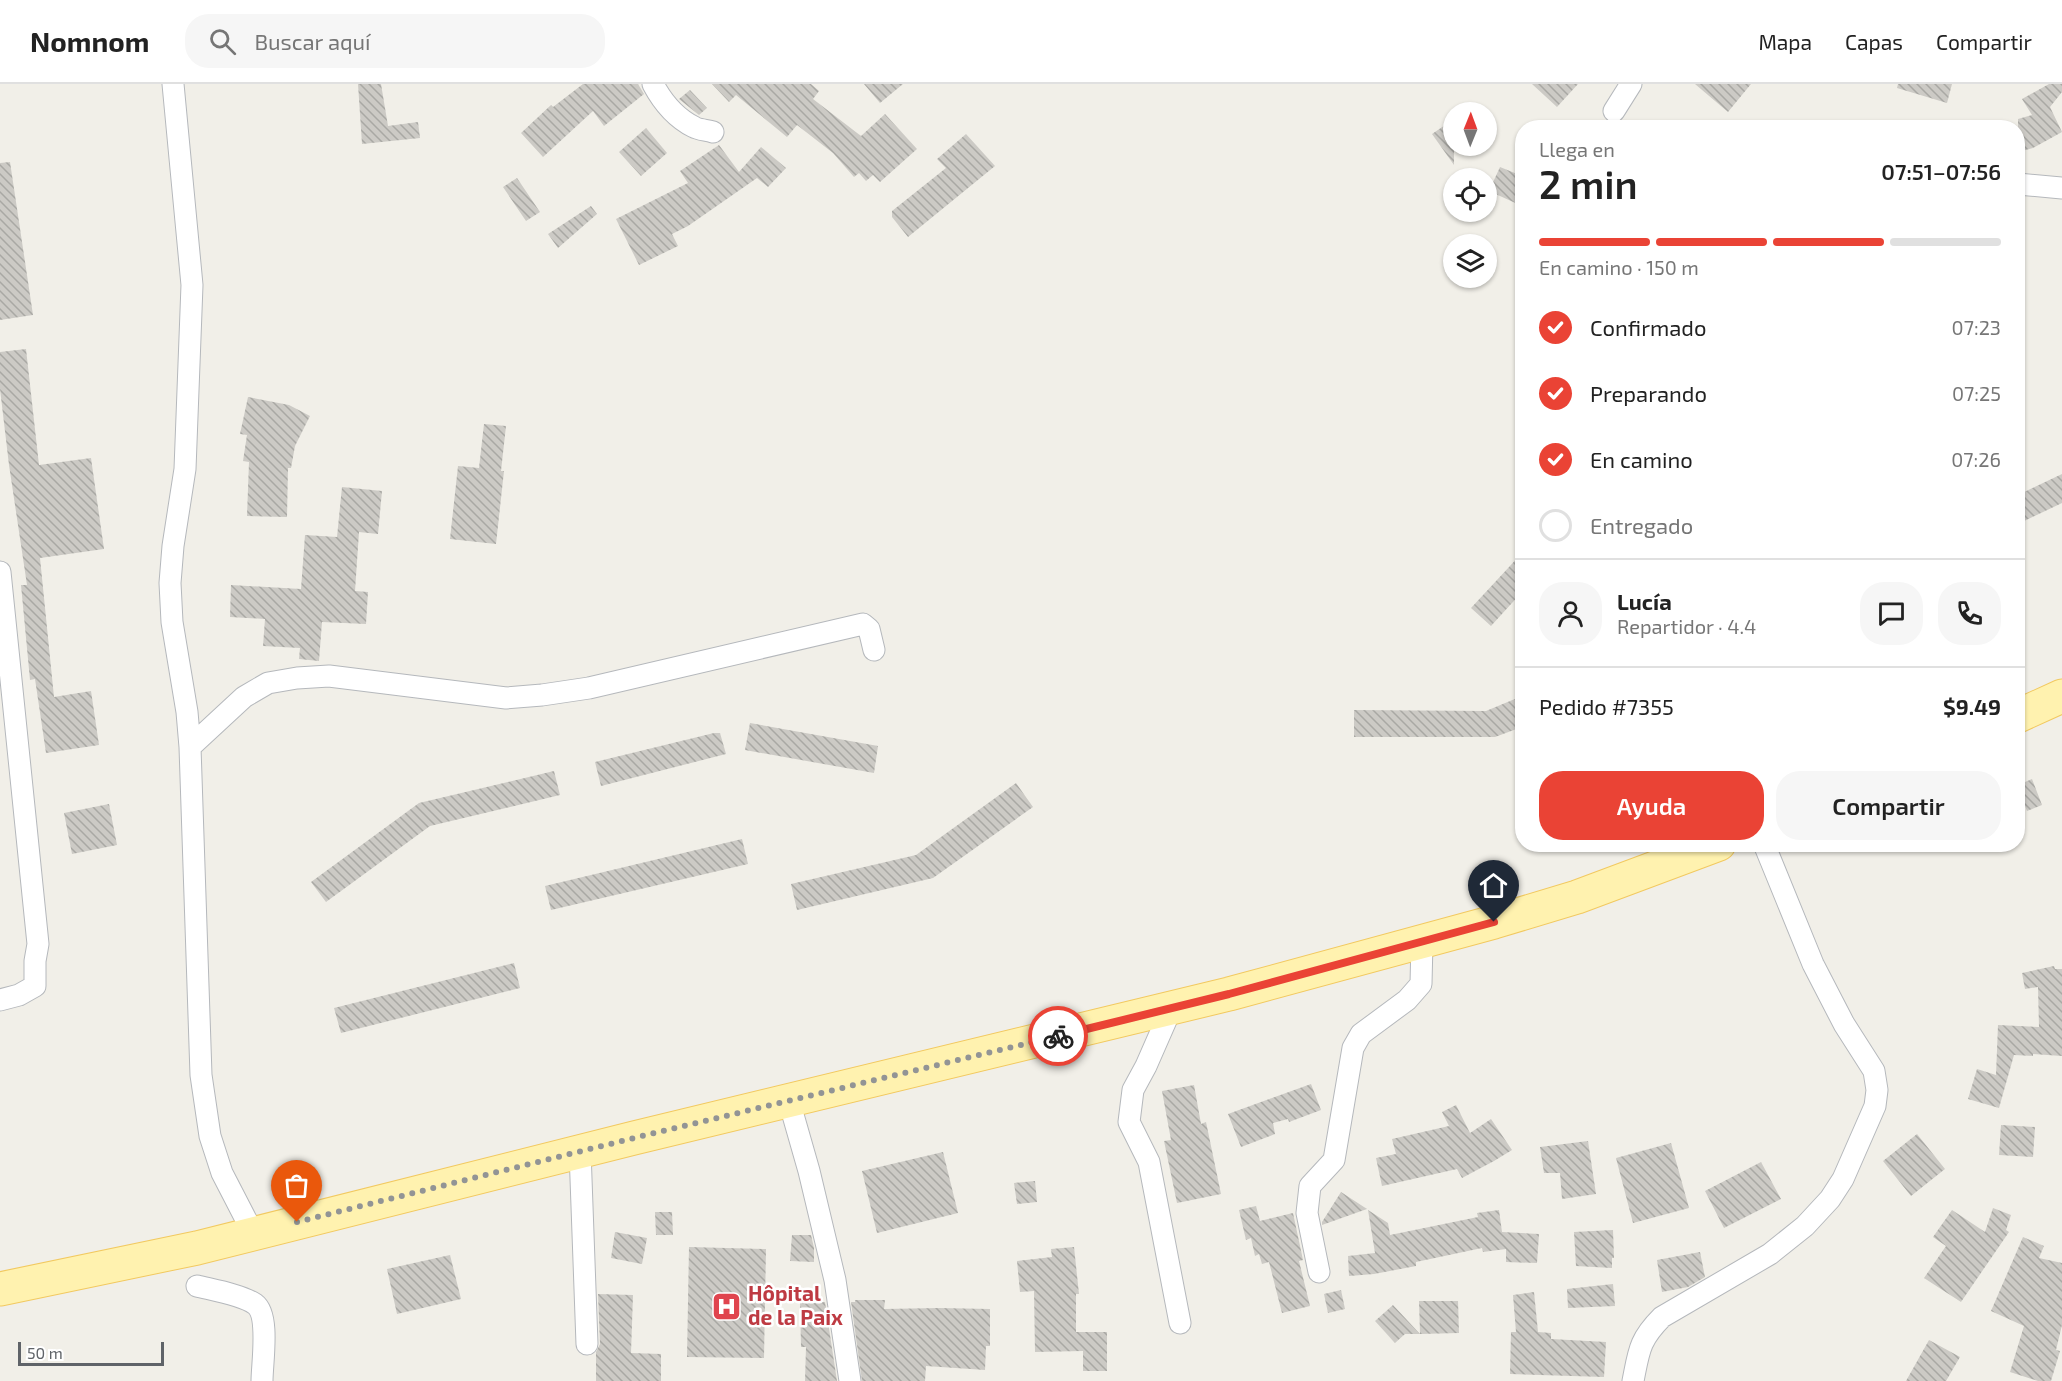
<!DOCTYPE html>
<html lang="es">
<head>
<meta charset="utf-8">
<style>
  :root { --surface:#fff; --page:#f6f6f6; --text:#222; --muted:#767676; --line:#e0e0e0; --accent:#ea4335 }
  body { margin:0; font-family:"Exo 2",sans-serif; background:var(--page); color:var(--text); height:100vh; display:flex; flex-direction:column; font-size:22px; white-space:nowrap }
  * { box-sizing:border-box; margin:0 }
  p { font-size:20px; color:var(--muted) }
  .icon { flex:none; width:33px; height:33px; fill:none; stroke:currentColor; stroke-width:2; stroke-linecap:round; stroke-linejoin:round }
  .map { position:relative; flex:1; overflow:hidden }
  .sheet { position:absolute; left:1515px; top:36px; width:510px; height:732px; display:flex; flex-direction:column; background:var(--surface); border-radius:24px; box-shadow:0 2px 4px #0004 }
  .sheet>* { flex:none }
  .needle { width:39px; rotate:1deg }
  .buttons { position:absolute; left:1443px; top:18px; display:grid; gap:12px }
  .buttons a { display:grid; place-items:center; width:54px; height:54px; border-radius:50%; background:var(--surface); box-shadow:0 2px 4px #0004; font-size:30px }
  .scale { position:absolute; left:18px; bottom:15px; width:146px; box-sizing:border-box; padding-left:6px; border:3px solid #5f6368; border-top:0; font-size:16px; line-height:21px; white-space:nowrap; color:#5f6368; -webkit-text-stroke:4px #fff; paint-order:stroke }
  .pin { position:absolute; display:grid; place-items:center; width:51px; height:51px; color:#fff; margin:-62px -26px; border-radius:50% 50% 50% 0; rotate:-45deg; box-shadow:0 0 6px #0007 }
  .pin .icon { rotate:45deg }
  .courier { position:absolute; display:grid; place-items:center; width:60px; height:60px; margin:-30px; border:4px solid #ea4335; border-radius:50%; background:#fff; color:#222; box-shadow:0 2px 8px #0007 }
  .head em { font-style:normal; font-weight:600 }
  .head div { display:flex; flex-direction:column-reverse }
  .head { display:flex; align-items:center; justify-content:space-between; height:102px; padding:0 24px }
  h1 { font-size:39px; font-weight:600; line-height:45px }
  .bar { display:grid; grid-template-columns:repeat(4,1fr); gap:9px 6px; align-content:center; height:72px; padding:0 24px }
  .bar i { height:8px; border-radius:4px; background:var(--line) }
  .bar .selected { background:var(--accent) }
  .bar p { grid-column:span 4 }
  .line { display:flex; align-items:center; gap:15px; padding:0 24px; border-top:2px solid var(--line) }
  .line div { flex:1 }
  .round { display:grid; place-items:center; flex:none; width:63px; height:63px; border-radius:24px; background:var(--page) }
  ol { padding:0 24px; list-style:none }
  li { display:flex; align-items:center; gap:18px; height:66px }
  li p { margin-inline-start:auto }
  li .icon { padding:6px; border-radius:50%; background:var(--accent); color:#fff; stroke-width:4 }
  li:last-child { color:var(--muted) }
  li i { width:33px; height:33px; border:3px solid var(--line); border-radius:50% }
  .button { display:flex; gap:12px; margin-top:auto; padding:12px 24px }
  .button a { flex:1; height:69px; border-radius:24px; background:var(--accent); color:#fff; font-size:24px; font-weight:600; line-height:69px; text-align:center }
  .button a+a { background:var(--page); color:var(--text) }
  header { display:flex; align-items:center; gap:36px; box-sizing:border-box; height:84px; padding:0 30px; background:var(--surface); border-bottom:2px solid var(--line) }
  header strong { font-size:28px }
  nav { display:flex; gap:33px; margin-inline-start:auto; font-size:21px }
  .search { width:420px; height:54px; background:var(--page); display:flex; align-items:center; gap:15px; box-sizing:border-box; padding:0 21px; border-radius:24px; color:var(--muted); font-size:22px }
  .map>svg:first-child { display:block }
</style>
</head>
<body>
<header>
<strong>Nomnom</strong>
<div class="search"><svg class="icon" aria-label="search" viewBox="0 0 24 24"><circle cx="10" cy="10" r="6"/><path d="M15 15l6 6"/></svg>Buscar aquí</div>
<nav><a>Mapa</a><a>Capas</a><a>Compartir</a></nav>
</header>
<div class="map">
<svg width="2062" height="1297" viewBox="0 0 2062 1297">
  <defs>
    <pattern id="building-back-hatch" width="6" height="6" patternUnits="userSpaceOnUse" patternTransform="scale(1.5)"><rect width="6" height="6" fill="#cccac5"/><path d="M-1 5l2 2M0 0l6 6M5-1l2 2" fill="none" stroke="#a9a8a4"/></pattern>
  </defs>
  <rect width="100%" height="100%" fill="#f1efe8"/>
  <!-- building -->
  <path fill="url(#building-back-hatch)" d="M 358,0 L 381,0 L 388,42 L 418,38 L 420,54 L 362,60 Z
    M 583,0 L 638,0 L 644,10 L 604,42 L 593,27 L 543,73 L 521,49 L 551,21 L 553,23 Z
    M 712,0 L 811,0 L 819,7 L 813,15 L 861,52 L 885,30 L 917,65 L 880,98 L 873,91 L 866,97 L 859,89 L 854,93 L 833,69 L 797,41 L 787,53 L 736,11 L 729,18 Z
    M 864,0 L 903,0 L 880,19 Z
    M 1532,0 L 1578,0 L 1557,23 Z
    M 1695,0 L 1751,0 L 1728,28 Z
    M 1898,0 L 1952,0 L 1947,19 L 1897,4 Z
    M 2049,0 L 2062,0 L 2062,8 L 2050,23 L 2062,48 L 2033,64 L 2018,68 L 2018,35 L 2032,31 L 2022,15 Z
    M 690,6 L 707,24 L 699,31 L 679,15 Z
    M 1454,35 L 1454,81 L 1432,50 Z
    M 646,44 L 667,69 L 641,92 L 619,68 Z
    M 966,50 L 995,82 L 908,153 L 892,133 L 892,127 L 946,84 L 937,75 Z
    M 719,61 L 739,88 L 761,63 L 786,84 L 768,103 L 757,94 L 688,142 L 672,150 L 678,162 L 639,181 L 616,135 L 688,99 L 680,87 Z
    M 10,78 L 33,231 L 0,236 L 0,79 Z
    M 1500,83 L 1522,92 L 1522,122 L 1489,107 Z
    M 517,94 L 540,128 L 526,137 L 503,103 Z
    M 591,122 L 597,130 L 558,164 L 548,150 Z
    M 26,265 L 39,381 L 91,374 L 104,465 L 40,474 L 54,613 L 91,607 L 99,661 L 46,669 L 35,595 L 30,596 L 21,501 L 27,501 L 9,381 L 0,305 L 0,268 Z
    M 248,313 L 289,321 L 310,332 L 295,362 L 291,384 L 288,384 L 287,433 L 247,432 L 249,378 L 243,377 L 247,351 L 240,350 Z
    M 484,340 L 506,342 L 501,387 L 504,387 L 496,460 L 450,455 L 458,382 L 479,384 Z
    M 2062,390 L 2062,419 L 2018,440 L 2018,411 Z
    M 342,403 L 382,407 L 378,450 L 359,448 L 355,507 L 368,508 L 366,540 L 322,538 L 319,577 L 299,575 L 300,564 L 263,562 L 265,535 L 230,533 L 231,501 L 301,505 L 305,451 L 337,453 Z
    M 1522,469 L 1522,508 L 1491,542 L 1471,524 Z
    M 1522,612 L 1522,643 L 1495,653 L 1354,653 L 1354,626 L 1486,627 Z
    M 750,639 L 878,662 L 874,689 L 745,666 Z
    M 714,649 L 720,649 L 726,670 L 601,702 L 595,678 Z
    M 554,687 L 560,711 L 430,742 L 326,818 L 311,798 L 419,719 Z
    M 2032,695 L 2042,721 L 2027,727 L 2024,719 L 2018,721 L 2018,701 Z
    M 1016,699 L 1033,723 L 933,794 L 797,826 L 791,800 L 916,771 Z
    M 109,720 L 117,761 L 72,770 L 64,729 Z
    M 742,755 L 748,780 L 551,826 L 545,802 Z
    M 514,879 L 520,904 L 341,949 L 334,924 Z
    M 2054,882 L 2055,885 L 2062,885 L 2062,972 L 2033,970 L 2033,972 L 2014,971 L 1999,1024 L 1968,1015 L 1977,985 L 1996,991 L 1998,941 L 2039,943 L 2038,903 L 2025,905 L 2022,889 Z
    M 1311,1000 L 1321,1026 L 1289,1038 L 1288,1035 L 1273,1039 L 1275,1050 L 1241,1063 L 1228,1030 Z
    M 1194,1001 L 1201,1040 L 1206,1038 L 1221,1110 L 1177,1119 L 1164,1057 L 1171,1056 L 1162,1007 Z
    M 1456,1021 L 1470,1049 L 1491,1035 L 1512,1066 L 1494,1077 L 1462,1094 L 1457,1085 L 1382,1102 L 1376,1074 L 1396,1070 L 1392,1055 L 1449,1042 L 1442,1028 Z
    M 2001,1041 L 2035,1043 L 2033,1073 L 1999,1071 Z
    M 1917,1050 L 1945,1085 L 1911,1112 L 1883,1077 Z
    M 1588,1057 L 1596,1110 L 1562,1115 L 1560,1089 L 1544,1089 L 1540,1063 Z
    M 1671,1059 L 1689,1124 L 1633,1139 L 1616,1074 Z
    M 943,1068 L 958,1129 L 877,1149 L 862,1087 Z
    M 1761,1078 L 1781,1115 L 1724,1144 L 1705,1107 Z
    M 1035,1097 L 1037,1118 L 1017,1120 L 1014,1099 Z
    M 1341,1108 L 1367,1125 L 1322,1141 L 1322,1138 Z
    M 1256,1122 L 1260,1137 L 1293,1129 L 1303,1176 L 1299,1177 L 1310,1222 L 1282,1229 L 1269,1178 L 1262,1180 L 1259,1170 L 1255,1172 L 1251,1154 L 1246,1156 L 1239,1126 Z
    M 1993,1124 L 2011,1131 L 2006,1146 L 2009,1148 L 1961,1218 L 1924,1194 L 1946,1162 L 1933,1153 L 1952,1126 L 1985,1148 Z
    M 1368,1126 L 1388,1139 L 1390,1151 L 1478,1133 L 1477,1129 L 1499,1126 L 1502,1148 L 1539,1150 L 1537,1179 L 1506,1178 L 1506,1165 L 1483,1168 L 1482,1164 L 1416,1178 L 1416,1182 L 1374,1190 L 1349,1192 L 1348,1172 L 1375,1169 Z
    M 655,1128 L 672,1128 L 673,1151 L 656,1151 Z
    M 1613,1146 L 1614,1174 L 1612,1174 L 1612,1184 L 1576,1182 L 1574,1148 Z
    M 615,1148 L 647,1154 L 642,1180 L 611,1174 Z
    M 792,1151 L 811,1151 L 814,1164 L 814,1178 L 790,1177 Z
    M 2023,1153 L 2044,1162 L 2039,1174 L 2062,1179 L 2062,1241 L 2056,1266 L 2060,1267 L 2051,1297 L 2038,1297 L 2010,1288 L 2024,1242 L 1991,1227 Z
    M 689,1163 L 766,1165 L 764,1274 L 687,1273 Z
    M 1074,1163 L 1079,1210 L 1076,1210 L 1076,1248 L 1107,1248 L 1107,1287 L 1083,1287 L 1083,1267 L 1035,1268 L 1034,1207 L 1020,1208 L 1017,1177 L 1052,1173 L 1051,1165 Z
    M 1700,1168 L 1705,1193 L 1688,1203 L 1662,1208 L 1657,1176 Z
    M 450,1171 L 461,1215 L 397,1230 L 387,1185 Z
    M 1613,1200 L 1615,1222 L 1568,1224 L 1567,1205 Z
    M 1341,1206 L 1345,1225 L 1328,1229 L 1324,1210 Z
    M 1534,1208 L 1538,1248 L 1551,1249 L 1551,1255 L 1606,1258 L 1604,1293 L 1510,1290 L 1511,1248 L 1516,1248 L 1513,1211 Z
    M 598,1210 L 633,1211 L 631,1269 L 661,1270 L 661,1297 L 596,1297 L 596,1268 L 600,1260 Z
    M 855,1216 L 885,1216 L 884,1225 L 939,1224 L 990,1225 L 990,1262 L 986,1262 L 985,1286 L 926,1282 L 925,1297 L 862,1297 L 851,1218 L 855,1218 Z
    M 1419,1217 L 1458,1217 L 1459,1249 L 1420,1250 Z
    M 800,1218 L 825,1218 L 837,1297 L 805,1297 L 806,1263 L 801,1263 Z
    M 1393,1221 L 1420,1250 L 1405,1250 L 1395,1259 L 1375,1237 Z
    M 1929,1256 L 1960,1273 L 1946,1297 L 1906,1297 Z"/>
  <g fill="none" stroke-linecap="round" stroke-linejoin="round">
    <defs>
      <path id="street" d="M 173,0 L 192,201 L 185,385 L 173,462 L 170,499 L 172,538 L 187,628 L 190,663 L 201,991 L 210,1052 L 222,1089 L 253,1149
        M 653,0 C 662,17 676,34 694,43 C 699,46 707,46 713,48
        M 1614,27 L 1631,0
        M 2018,100 L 2062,104
        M 0,488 L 38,860 L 35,877 L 35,902 L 19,911 L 0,916
        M 190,663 L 244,613 L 268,599 L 297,594 L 329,592 L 506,614 L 542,611 L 589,604 L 863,540 L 869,545 L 874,566
        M 1171,925 L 1146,982 L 1133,1006 L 1129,1038 L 1149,1078 L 1180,1239
        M 789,1017 L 809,1087 L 835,1196 L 850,1297
        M 580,1067 L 587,1260
        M 1319,1188 L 1307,1129 L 1310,1102 L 1334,1076 L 1353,964 L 1361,950 L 1407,916 L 1421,900 L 1422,858
        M 197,1202 C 213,1206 242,1211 255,1220 C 270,1231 262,1279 262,1297
        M 1633,1297 C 1639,1267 1639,1256 1662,1233 L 1770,1170 L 1805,1142 L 1830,1115 L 1843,1095 L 1875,1022 L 1877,1006 L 1874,987 L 1844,940 L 1813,880 L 1764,760"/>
      <path id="primary" d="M 2018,632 L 2062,612
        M 0,1205 L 197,1164 L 634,1054 L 1229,910 L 1494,838 L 1577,813 L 1719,760"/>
    </defs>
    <!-- street casing -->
    <use href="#street" stroke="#b5b8bc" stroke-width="23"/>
    <!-- primary casing -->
    <use href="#primary" stroke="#f2c960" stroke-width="35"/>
    <!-- street -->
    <use href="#street" stroke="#fff" stroke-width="21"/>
    <!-- primary -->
    <use href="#primary" stroke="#fff2af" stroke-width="33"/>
  </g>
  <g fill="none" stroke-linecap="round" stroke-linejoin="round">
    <!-- done -->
    <path stroke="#929495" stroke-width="6" stroke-dasharray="0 10.8" d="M 297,1138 L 634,1054 L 1058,952"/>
    <!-- route -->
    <path stroke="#ea4335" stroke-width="8" d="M 1058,952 L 1229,910 L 1494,838"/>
  </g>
  <!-- icons -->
  <defs>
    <symbol id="hospital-square" viewBox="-11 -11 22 22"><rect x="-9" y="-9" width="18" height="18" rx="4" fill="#e0444e" stroke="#fff"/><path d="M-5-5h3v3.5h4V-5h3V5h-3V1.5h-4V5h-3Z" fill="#fff"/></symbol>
  </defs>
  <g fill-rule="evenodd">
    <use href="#hospital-square" x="710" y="1206" width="33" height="33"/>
  </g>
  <g text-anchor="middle" stroke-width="5" stroke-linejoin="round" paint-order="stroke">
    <!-- health labels -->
    <g font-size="21" font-weight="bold" fill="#be3a42" stroke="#fff" text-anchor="start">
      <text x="748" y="1217">Hôpital<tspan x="748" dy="24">de la Paix</tspan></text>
    </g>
  </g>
</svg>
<div class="buttons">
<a><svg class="needle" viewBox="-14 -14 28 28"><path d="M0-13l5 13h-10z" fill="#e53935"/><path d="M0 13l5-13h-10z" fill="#767676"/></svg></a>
<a><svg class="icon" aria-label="locate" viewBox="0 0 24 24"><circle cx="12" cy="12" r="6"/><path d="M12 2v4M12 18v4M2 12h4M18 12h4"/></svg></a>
<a><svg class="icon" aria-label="layers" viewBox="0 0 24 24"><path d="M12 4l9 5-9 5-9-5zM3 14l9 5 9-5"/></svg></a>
</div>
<div class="scale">50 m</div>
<div class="pin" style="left:297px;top:1138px;background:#ea580c"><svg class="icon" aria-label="bag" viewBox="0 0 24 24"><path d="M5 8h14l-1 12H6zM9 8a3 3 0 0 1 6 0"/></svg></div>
<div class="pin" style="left:1494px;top:838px;background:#1f2937"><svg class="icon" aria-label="home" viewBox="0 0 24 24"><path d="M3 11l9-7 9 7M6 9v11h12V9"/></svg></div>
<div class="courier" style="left:1058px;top:952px"><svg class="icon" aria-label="bike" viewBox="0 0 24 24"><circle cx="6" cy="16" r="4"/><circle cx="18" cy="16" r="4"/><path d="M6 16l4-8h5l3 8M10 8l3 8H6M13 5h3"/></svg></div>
<section class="sheet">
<div class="head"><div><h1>2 min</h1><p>Llega en</p></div><em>07:51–07:56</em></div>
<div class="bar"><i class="selected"></i><i class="selected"></i><i class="selected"></i><i></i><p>En camino · 150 m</p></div>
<ol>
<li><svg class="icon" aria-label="check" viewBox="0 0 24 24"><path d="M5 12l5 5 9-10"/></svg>Confirmado<p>07:23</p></li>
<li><svg class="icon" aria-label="check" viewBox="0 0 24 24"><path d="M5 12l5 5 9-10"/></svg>Preparando<p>07:25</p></li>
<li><svg class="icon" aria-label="check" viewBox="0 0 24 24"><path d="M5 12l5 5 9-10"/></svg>En camino<p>07:26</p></li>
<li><i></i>Entregado</li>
</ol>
<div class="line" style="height:108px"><a class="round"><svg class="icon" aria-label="person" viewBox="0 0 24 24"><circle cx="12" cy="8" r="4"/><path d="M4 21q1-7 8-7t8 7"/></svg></a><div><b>Lucía</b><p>Repartidor · 4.4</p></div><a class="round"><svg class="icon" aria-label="chat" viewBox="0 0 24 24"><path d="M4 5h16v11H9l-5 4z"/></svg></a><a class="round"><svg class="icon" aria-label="phone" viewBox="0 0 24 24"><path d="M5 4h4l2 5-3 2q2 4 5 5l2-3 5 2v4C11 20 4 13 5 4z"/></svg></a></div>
<div class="line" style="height:78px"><div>Pedido #7355</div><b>$9.49</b></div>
<div class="button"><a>Ayuda</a><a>Compartir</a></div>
</section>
</div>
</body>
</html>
